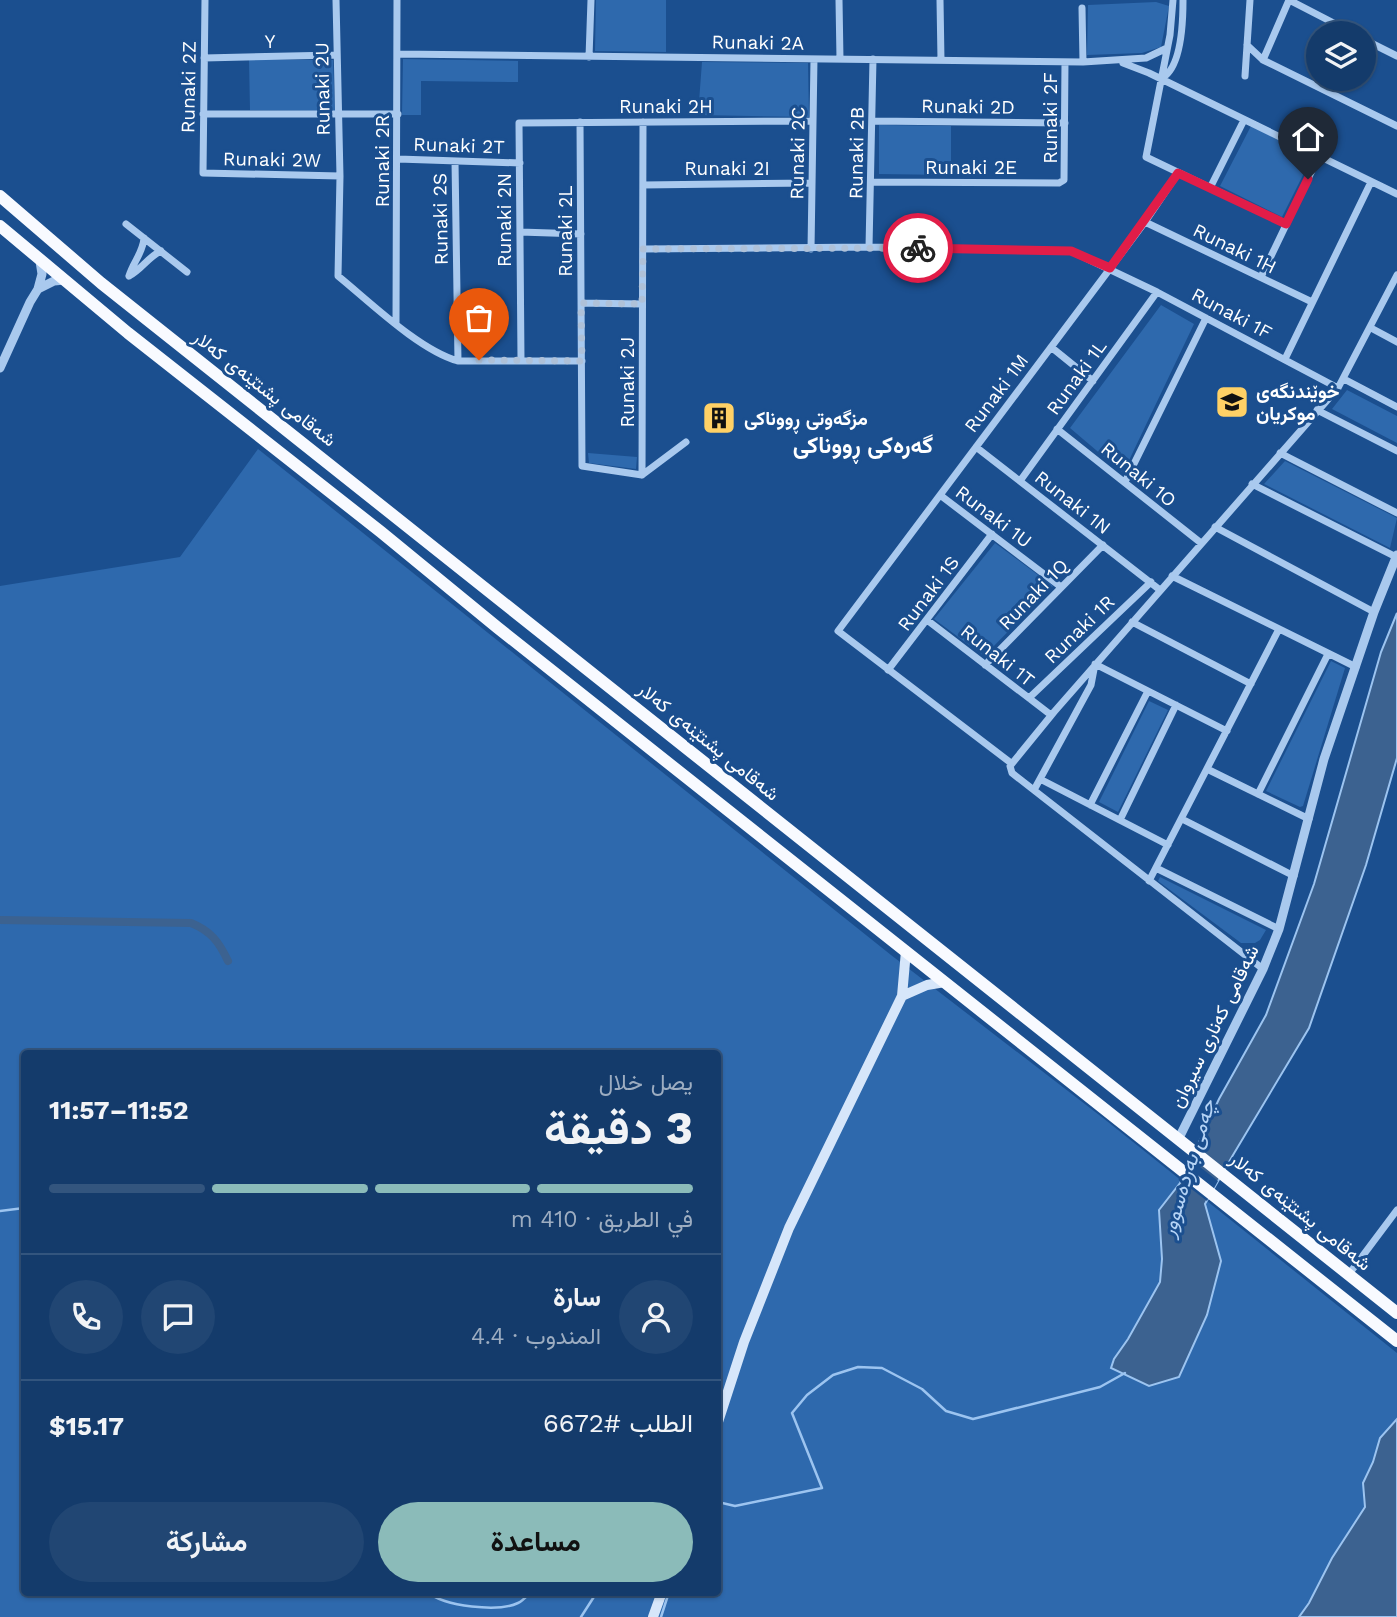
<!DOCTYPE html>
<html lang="ar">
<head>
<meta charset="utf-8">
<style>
  :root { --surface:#143b6b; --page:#214673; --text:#f1f3f6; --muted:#9dadc1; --line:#33557e; --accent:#8bbbb9 }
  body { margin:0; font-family:"Work Sans",Vazirmatn,sans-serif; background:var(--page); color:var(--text); direction:rtl; height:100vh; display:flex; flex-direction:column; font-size:26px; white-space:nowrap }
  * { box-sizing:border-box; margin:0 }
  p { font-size:23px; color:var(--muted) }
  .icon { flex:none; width:38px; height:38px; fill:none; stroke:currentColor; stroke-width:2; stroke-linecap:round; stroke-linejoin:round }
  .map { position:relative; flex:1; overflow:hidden; direction:ltr }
  .side { position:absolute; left:21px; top:1050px; width:700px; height:546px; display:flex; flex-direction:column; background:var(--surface); border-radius:7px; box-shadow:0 2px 5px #0004,0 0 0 2px var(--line); direction:rtl }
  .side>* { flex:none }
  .buttons { position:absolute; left:1306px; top:21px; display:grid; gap:14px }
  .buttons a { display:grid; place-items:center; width:70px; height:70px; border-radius:50%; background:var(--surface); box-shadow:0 2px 5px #0004,0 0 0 2px var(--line); font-size:35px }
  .pin { position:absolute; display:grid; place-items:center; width:60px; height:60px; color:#fff; margin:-72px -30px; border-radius:50% 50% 50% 0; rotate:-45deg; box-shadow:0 0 7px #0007 }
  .pin .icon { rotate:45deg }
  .courier { position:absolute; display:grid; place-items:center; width:70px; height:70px; margin:-35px; border:5px solid #e11d48; border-radius:50%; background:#fff; color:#222; box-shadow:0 2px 9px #0007 }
  .headline em { font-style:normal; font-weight:700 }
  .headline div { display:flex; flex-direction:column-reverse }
  .headline { display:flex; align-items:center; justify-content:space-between; height:119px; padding:0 28px }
  h1 { font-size:46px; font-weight:700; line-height:52px }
  .bar { display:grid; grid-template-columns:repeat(4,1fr); gap:10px 7px; align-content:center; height:84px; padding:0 28px }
  .bar i { height:9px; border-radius:5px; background:var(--line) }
  .bar .selected { background:var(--accent) }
  .bar p { grid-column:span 4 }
  .line { display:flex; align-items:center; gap:18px; padding:0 28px; border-top:2px solid var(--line) }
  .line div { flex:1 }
  .round { display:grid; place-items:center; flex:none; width:74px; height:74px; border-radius:37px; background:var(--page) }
  .action { display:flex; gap:14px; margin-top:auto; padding:14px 28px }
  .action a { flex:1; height:80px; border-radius:42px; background:var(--accent); color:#111; font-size:28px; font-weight:700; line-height:80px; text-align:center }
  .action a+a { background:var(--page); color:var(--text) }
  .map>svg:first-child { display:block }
</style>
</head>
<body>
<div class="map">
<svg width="1397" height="1617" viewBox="0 0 1397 1617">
  <rect width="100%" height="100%" fill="#1b4f8f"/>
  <!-- green -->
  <path fill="#2e69ad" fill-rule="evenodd" d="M 596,0 L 666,0 L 666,52 L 595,51 Z
    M 1156,2 L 1169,6 L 1161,47 L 1142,53 L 1087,55 L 1088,5 Z
    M 403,59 L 518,61 L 518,82 L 421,81 L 421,115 L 402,115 Z
    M 249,60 L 333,60 L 335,111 L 250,110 Z
    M 702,62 L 808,63 L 809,117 L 698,115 Z
    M 879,125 L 951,126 L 951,175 L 879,174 Z
    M 1251,126 L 1313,155 L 1282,217 L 1220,186 Z
    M 1161,305 L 1194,324 L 1123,473 L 1070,428 Z
    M 1347,390 L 1397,416 L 1397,443 L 1332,409 Z
    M 258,449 L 891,955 L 1103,1118 L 1397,1353 L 1397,1617 L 0,1617 L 0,586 L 180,557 ZM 24,1054 L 718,1054 L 718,1592 L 24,1592 Z
    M 588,453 L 637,457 L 636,469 L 589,463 Z
    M 1285,461 L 1397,518 L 1390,548 L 1264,484 Z
    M 995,543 L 1053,586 L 984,656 L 934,619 Z
    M 1331,661 L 1345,668 L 1303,806 L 1300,807 L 1266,791 Z
    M 1149,701 L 1168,710 L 1118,812 L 1099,802 Z
    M 1160,877 L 1266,930 L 1260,940 L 1255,943 L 1241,943 L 1158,881 Z"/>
  <!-- water -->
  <path fill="#3c6290" stroke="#9cc4f0" stroke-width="2" d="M 1397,613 L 1397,758 L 1366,865 L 1309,1028 L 1233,1155 L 1205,1204 L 1221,1261 L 1207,1315 L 1179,1377 L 1149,1386 L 1111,1368 L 1114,1359 L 1128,1339 L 1160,1282 L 1162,1259 L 1159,1210 L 1180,1183 L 1219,1099 L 1266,1015 L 1314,884 L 1381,652 Z
    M 1397,1419 L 1397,1617 L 1299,1617 L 1309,1603 L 1332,1558 L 1365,1507 L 1363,1483 L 1373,1462 L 1380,1438 Z"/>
  <!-- pier -->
  <path fill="#1b4f8f" d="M 1191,1160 L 1218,1181 L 1207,1201 L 1181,1181 Z"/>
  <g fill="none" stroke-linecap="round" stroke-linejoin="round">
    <!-- stream -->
    <path stroke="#9cc4f0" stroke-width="2.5" d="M 0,1211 L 24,1208
      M 718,1502 L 735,1506 L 822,1488 L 792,1413 L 807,1395 L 833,1375 L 858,1367 L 882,1368 L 922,1389 L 946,1411 L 973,1419 L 1100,1387 L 1125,1373
      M 428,1592 C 444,1607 499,1612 518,1603 C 523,1601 527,1596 531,1592
      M 581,1617 L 597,1592
      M 661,1617 L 669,1592"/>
    <!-- canal -->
    <path stroke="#3c6290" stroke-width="8" d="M 0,920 L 191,923 C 211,931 219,942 228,961"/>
    <!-- minor -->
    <path stroke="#a9c9ee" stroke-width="7" d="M 205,0 L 203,173 L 340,176
      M 336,0 L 340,176 L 338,276 C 370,302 419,350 458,361 L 582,361
      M 839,0 L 840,59
      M 940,0 L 941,60
      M 1173,0 L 1170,35 L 1146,157 L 1286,224
      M 1082,8 L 1083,62
      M 1363,39 L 1397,56
      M 1247,45 L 1263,60 L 1397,126
      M 397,54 L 1083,62 L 1146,58 L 1167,48
      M 589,57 L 591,0
      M 204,58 L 337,55
      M 1263,60 L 1289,0 L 1353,33
      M 1123,63 L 1149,73 L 1397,194
      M 1245,76 L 1250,0
      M 1160,79 C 1182,70 1183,21 1183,0
      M 203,114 L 398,114
      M 872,121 L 1065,123
      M 580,122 L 582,466 L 642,475
      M 398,159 L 520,163
      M 455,161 L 458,361
      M 871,182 L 1059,183 L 1064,180 L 1065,62
      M 643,185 L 812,183
      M 1210,188 L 1244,120
      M 1145,222 L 1312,302
      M 126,224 L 187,272
      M 520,232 L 581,234
      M 869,247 L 873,59
      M 643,249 L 869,247 L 1071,251 L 1157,292 L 1338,388
      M 811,249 L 814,59
      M 129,276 C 133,262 143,253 144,238
      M 129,276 C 142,269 148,257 161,251
      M 1261,277 L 1319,156
      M 581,303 L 642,304
      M 396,323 L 397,0
      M 1371,328 L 1397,342
      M 1051,347 L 1093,381
      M 521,359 L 519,123 L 813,121
      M 1285,359 L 1371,182
      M 1344,379 L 1397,407
      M 1317,410 L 1397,451
      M 1057,429 L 1201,543
      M 976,447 L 1160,590
      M 1280,453 L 1397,513
      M 642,475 L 643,122
      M 642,475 L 686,442
      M 1020,481 L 1157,292
      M 1125,482 L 1206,318
      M 1252,484 L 1396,557
      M 940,495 L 1061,587
      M 1215,527 L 1374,612
      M 1172,576 L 1356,667
      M 927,620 L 1051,715
      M 1132,622 L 1251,684
      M 985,665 L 1103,545
      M 888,670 L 992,534
      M 1029,698 L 1151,582
      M 1011,763 L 838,631 L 1145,222 L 1178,173
      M 1207,769 L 1309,819
      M 1040,779 L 1168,845
      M 1034,790 L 1091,685 L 1095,664 L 1227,731
      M 1258,794 L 1328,654
      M 1090,805 L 1148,691
      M 1182,819 L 1294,876
      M 1120,820 L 1176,705
      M 1156,868 L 1279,929
      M 1149,881 L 1279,629
      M 1263,969 L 1012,773 L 1010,766 L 1054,712 L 1338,388 L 1397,275
      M 1349,1274 L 1397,1210"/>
    <!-- tertiary -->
    <path stroke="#a9c9ee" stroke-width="9" d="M 38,289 L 54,281 L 65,280
      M 0,368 L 30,302 L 38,289 L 42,274 L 40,261
      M 1179,1138 L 1263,969 L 1279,929 L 1324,759 L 1374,612 L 1397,555"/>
    <!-- secondary -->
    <path stroke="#d6e6fa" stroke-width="10" d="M 902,996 L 927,985 L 945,982
      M 718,1422 L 744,1342 L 789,1228 L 902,996 L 906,951
      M 653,1617 L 662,1592"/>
    <!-- trunk -->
    <path stroke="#f8faff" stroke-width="12" d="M 0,196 L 101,283 L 1397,1313
      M 0,226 L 128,333 L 381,532 L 498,628 L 1397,1341"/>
  </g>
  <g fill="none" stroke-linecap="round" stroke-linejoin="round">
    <!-- done -->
    <path stroke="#afc1d8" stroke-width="7" stroke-dasharray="0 12.6" d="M 479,360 L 582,361 L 581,303 L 642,304 L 643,249 L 918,248"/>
    <!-- route -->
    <path stroke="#e11d48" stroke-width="9" d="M 918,248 L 1071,251 L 1110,268 L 1178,173 L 1286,224 L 1308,179"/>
  </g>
  <!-- icons -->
  <defs>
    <symbol id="school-square" viewBox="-11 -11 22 22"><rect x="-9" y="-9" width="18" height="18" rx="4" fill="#ffd166" stroke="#1b4f8f"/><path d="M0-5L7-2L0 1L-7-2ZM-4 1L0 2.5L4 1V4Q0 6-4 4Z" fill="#111"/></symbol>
    <symbol id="building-square" viewBox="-11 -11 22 22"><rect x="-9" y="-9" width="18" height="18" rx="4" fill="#ffd166" stroke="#1b4f8f"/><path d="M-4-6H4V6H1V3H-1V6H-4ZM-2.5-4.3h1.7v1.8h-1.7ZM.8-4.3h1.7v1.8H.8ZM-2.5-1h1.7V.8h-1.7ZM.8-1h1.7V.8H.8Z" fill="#111"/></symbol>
  </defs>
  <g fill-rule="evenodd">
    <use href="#school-square" x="1213" y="383" width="38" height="38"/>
    <use href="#building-square" x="700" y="399" width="38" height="38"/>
  </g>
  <g text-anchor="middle" stroke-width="6" stroke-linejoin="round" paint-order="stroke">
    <!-- street labels -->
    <g font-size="19" fill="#fff" stroke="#1b4f8f">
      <text transform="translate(270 41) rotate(-1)" y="7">Y</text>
      <text transform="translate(758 42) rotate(1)" y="7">Runaki 2A</text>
      <text transform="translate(188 87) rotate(-89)" y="7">Runaki 2Z</text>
      <text transform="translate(322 89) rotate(-91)" y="7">Runaki 2U</text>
      <text x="666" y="113">Runaki 2H</text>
      <text transform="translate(968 106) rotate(1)" y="7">Runaki 2D</text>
      <text transform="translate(1050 118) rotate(-90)" y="7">Runaki 2F</text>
      <text transform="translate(459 145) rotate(2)" y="7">Runaki 2T</text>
      <text transform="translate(797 153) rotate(-89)" y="7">Runaki 2C</text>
      <text transform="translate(856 153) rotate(-89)" y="7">Runaki 2B</text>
      <text transform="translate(272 159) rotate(1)" y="7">Runaki 2W</text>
      <text transform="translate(382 161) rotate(-90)" y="7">Runaki 2R</text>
      <text x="971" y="174">Runaki 2E</text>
      <text x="727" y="175">Runaki 2I</text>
      <text transform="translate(440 219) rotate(-91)" y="7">Runaki 2S</text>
      <text transform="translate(504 220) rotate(-90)" y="7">Runaki 2N</text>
      <text transform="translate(565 231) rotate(-90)" y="7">Runaki 2L</text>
      <text transform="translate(1235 248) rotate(26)" y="7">Runaki 1H</text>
      <text transform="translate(1232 313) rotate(28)" y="7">Runaki 1F</text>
      <text transform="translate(1076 377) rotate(-54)" y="7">Runaki 1L</text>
      <text transform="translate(627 382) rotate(-90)" y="7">Runaki 2J</text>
      <text transform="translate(265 388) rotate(38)" y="7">شەقامی پشتێنەی کەلار</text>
      <text transform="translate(996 393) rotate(-53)" y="7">Runaki 1M</text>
      <text transform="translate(1139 474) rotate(39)" y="7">Runaki 1O</text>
      <text transform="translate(1073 502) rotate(38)" y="7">Runaki 1N</text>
      <text transform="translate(994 516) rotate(37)" y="7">Runaki 1U</text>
      <text transform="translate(928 593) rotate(-53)" y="7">Runaki 1S</text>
      <text transform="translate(1033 594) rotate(-46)" y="7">Runaki 1Q</text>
      <text transform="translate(1079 629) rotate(-44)" y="7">Runaki 1R</text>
      <text transform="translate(998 655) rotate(38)" y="7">Runaki 1T</text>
      <text transform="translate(709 741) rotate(39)" y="7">شەقامی پشتێنەی کەلار</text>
      <text transform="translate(1214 1026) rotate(-64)" y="7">شەقامی کەناری سیروان</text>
      <text transform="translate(1301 1211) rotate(39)" y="7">شەقامی پشتێنەی کەلار</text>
    </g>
    <!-- poi labels -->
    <g font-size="19" font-weight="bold" fill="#fff" stroke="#1b4f8f" text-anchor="start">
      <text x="1256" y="398">خوێندنگەی<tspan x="1256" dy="22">موکریان</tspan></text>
      <text x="744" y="425">مزگەوتی ڕووناکی</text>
    </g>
    <!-- water labels -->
    <g font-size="21" font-style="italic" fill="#b5d3f5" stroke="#1b4f8f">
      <text transform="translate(1188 1168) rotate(-73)" y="7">چەمی بەردەسوور</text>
    </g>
    <!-- quarter labels -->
    <g font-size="23" font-weight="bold" fill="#fff" stroke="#1b4f8f">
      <text x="863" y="453">گەرەکی ڕووناکی</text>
    </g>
  </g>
</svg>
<div class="buttons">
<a><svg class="icon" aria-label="layers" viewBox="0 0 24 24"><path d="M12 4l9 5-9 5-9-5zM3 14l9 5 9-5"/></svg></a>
</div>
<div class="pin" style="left:479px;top:360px;background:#ea580c"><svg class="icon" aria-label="bag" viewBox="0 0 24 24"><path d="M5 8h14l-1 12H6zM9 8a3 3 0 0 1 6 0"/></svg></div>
<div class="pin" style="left:1308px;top:179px;background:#1f2937"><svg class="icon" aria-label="home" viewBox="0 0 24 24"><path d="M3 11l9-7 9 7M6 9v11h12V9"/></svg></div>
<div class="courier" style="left:918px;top:248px"><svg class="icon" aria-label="bike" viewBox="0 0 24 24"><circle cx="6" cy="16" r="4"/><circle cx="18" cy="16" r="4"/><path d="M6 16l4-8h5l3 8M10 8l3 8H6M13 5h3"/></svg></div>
<section class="side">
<div class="headline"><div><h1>3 دقيقة</h1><p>يصل خلال</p></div><em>11:52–11:57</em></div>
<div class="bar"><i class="selected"></i><i class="selected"></i><i class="selected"></i><i></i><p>في الطريق · 410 m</p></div>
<div class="line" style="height:126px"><a class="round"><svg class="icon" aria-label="person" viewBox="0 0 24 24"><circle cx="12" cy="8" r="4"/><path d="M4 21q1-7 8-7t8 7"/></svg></a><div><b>سارة</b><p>المندوب · 4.4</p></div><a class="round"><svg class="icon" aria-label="chat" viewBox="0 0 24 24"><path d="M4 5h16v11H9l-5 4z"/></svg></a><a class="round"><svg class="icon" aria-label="phone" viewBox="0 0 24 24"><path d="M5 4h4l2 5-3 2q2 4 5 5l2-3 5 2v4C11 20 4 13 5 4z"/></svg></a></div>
<div class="line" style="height:91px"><div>الطلب #6672</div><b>$15.17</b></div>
<div class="action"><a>مساعدة</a><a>مشاركة</a></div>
</section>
</div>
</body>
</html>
